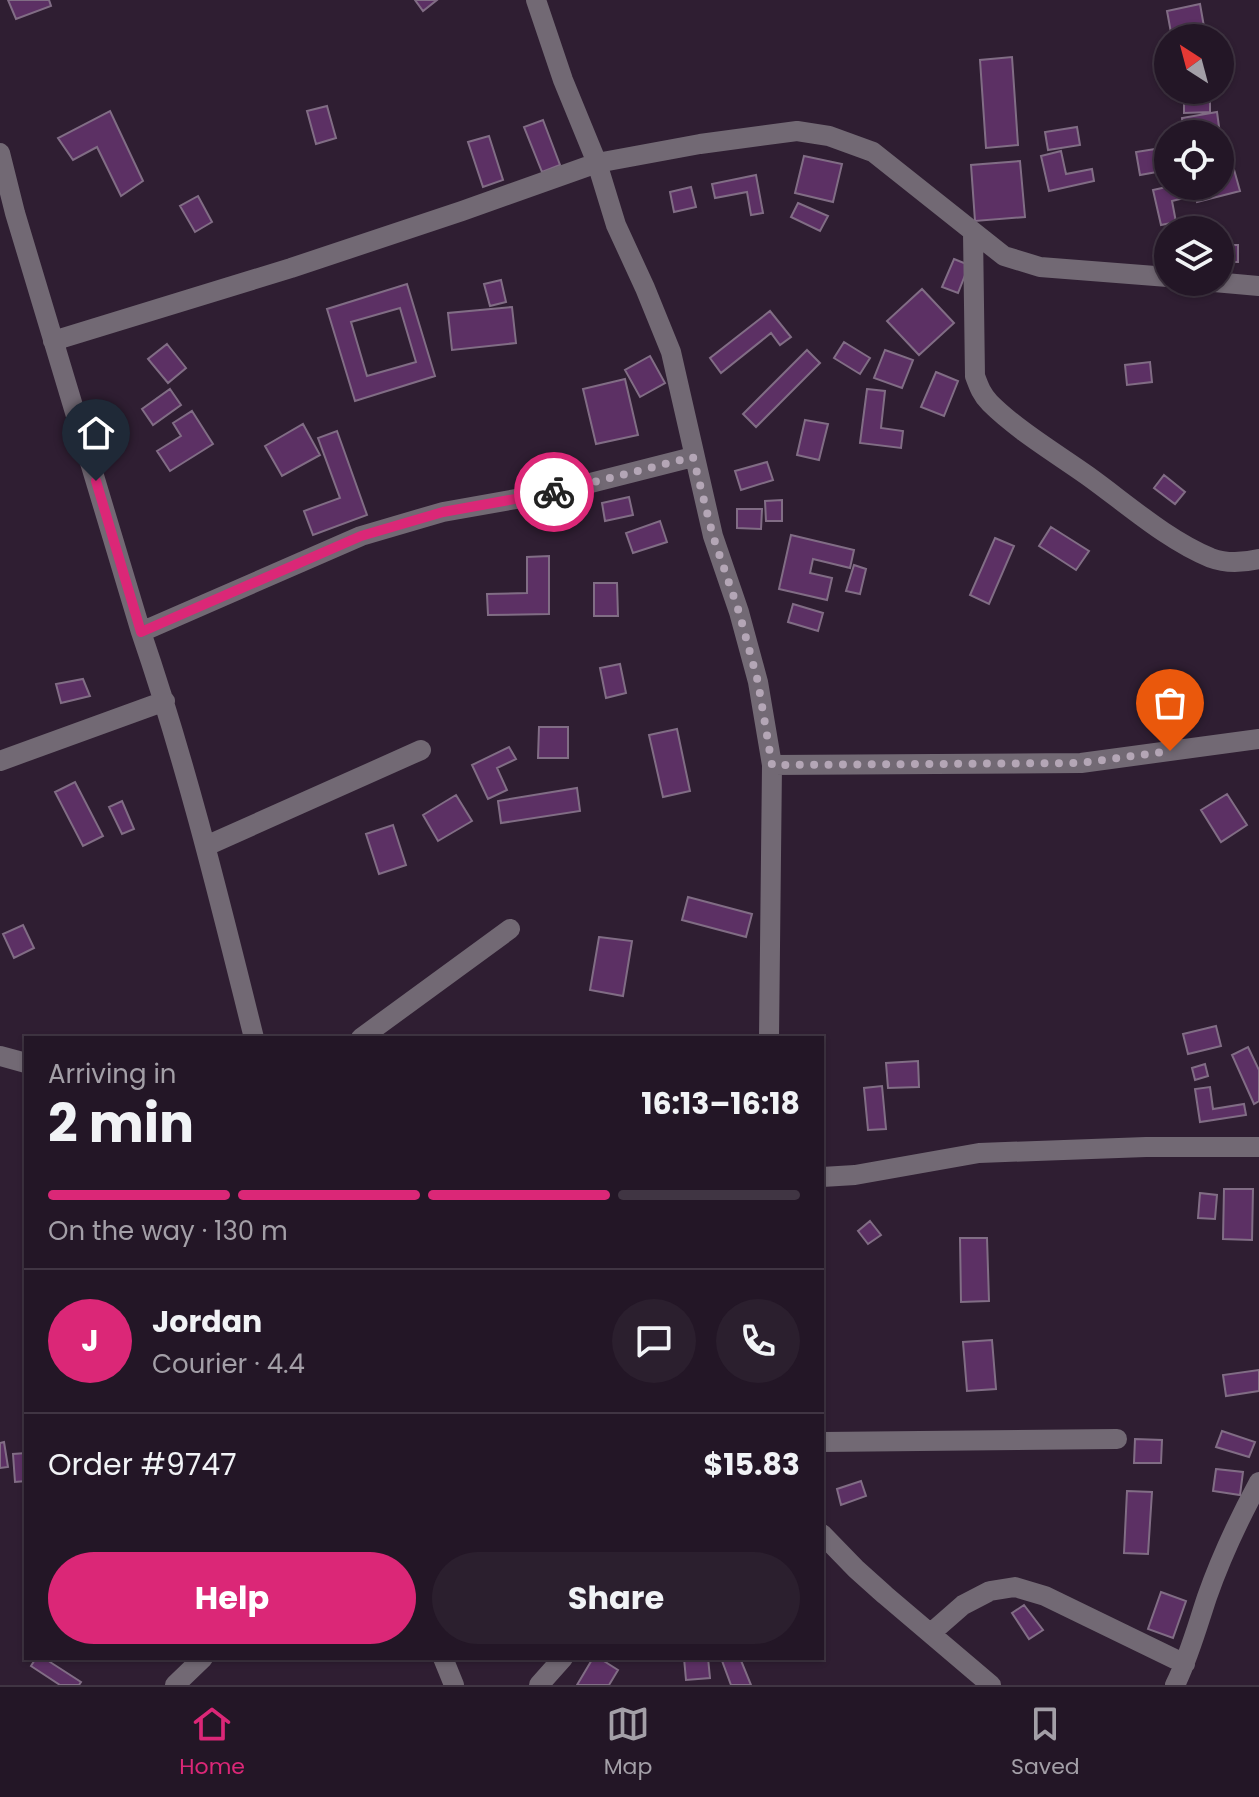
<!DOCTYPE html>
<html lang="en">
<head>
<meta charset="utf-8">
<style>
  :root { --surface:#231626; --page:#2b1f2e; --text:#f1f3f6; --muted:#a39fa7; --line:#403543; --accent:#db2777 }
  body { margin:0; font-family:Poppins,sans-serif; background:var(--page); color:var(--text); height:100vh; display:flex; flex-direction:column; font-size:30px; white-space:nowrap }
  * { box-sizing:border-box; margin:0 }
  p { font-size:26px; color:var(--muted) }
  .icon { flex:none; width:44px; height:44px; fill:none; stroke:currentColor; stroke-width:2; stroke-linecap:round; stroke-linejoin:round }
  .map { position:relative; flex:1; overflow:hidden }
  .drawer { position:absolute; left:24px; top:1036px; width:800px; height:624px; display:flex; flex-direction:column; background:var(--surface); border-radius:0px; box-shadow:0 2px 6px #0004,0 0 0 2px var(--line) }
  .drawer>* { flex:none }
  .needle { width:52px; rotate:324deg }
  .fabs { position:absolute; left:1154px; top:24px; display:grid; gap:16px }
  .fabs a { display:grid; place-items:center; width:80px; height:80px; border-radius:50%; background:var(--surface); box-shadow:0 2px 6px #0004,0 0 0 2px var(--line); font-size:40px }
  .pin { position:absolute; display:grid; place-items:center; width:68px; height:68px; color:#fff; margin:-82px -34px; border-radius:50% 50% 50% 0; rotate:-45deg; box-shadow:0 0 8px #0007 }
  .pin .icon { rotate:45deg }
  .courier { position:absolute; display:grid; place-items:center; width:80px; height:80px; margin:-40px; border:6px solid #db2777; border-radius:50%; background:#fff; color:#222; box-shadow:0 2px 10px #0007 }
  .head em { font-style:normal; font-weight:700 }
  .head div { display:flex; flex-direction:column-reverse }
  .head { display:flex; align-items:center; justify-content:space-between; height:136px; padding:0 24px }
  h1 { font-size:52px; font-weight:700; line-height:60px }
  .bar { display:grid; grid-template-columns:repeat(4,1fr); gap:12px 8px; align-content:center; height:96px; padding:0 24px }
  .bar i { height:10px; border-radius:6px; background:var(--line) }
  .bar .selected { background:var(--accent) }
  .bar p { grid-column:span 4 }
  .line { display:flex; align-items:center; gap:20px; padding:0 24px; border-top:2px solid var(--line) }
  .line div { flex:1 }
  .round { display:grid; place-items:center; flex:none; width:84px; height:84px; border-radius:42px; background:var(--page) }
  .primary-button { display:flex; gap:16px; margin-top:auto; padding:16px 24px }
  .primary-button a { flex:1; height:92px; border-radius:48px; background:var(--accent); color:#fff; font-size:32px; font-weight:700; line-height:92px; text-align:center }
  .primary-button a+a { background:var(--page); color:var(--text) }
  .tabs { display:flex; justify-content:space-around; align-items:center; height:112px; border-top:2px solid var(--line); background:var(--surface); font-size:22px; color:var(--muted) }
  .tabs a { display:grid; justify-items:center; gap:4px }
  .tabs .selected { color:var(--accent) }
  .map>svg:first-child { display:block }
</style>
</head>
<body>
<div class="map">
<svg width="1259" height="1685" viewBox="0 0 1259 1685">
  <rect width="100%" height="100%" fill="#2f1e32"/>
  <!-- building -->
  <path fill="#5c3064" stroke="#816d85" stroke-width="2" fill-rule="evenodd" d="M 8,0 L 49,0 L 51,6 L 16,19 Z
    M 415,0 L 437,0 L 423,11 Z
    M 1200,4 L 1206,38 L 1172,38 L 1167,11 Z
    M 1012,57 L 1018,145 L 986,148 L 980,60 Z
    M 1210,99 L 1210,112 L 1184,113 L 1184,100 Z
    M 327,106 L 336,138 L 316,144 L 307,111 Z
    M 110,111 L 143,181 L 121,196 L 97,147 L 73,160 L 58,138 Z
    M 1217,112 L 1223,156 L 1220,156 L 1220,134 L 1184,134 L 1182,118 Z
    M 543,120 L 560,165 L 542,172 L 524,127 Z
    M 1077,127 L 1080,145 L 1048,150 L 1045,132 Z
    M 489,136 L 503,180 L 483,187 L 468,142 Z
    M 1168,147 L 1168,170 L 1140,175 L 1136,152 Z
    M 1061,151 L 1066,174 L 1092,169 L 1094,181 L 1049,191 L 1041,156 Z
    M 804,156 L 842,164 L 833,202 L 795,193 Z
    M 1020,161 L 1025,217 L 975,221 L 971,165 Z
    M 1233,166 L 1240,191 L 1197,202 L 1193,186 L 1220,186 L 1220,170 Z
    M 756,175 L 763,213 L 751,215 L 747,192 L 715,198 L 712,184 Z
    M 1171,186 L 1185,186 L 1188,197 L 1172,201 L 1176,222 L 1161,225 L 1153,190 Z
    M 691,187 L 696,207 L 674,212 L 670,192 Z
    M 198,196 L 212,222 L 195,232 L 180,206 Z
    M 798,203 L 828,216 L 820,231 L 791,217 Z
    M 1220,245 L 1238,245 L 1238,262 L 1220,262 Z
    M 954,259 L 969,265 L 958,293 L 942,287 Z
    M 501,280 L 506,302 L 490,306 L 484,284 Z
    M 407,284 L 435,376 L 355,401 L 327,309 ZM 400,308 L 416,362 L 367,376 L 351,322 Z
    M 922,289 L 954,323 L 919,355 L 887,321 Z
    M 512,307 L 516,343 L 452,350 L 448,313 Z
    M 770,311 L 791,337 L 780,345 L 771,333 L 721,373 L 710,358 Z
    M 844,342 L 870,358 L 860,374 L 834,358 Z
    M 167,344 L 186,368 L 168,383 L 148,359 Z
    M 807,350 L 820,363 L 756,427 L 743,414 Z
    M 885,350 L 913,360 L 902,388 L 874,378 Z
    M 650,356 L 665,383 L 640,397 L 625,370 Z
    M 1150,362 L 1152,382 L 1127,385 L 1125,365 Z
    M 936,372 L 958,381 L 944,416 L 921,407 Z
    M 625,379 L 638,435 L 596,444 L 583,389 Z
    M 170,389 L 181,405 L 153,425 L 142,409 Z
    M 867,389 L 885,391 L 881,428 L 903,431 L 901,448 L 860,443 Z
    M 192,411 L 213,444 L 170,471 L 157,451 L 181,436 L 173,423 Z
    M 805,420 L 828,424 L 819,460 L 797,455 Z
    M 303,424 L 320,455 L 282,476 L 265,446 Z
    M 337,431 L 367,515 L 313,535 L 304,511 L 340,498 L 318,438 Z
    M 767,462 L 773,480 L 741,490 L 735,471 Z
    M 1164,475 L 1185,492 L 1175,504 L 1154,488 Z
    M 629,497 L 633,515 L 605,521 L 602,503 Z
    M 782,500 L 782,521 L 766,521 L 765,501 Z
    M 737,509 L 762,509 L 761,529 L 737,528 Z
    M 660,521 L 667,542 L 633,553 L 626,533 Z
    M 1051,527 L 1089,551 L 1076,570 L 1039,546 Z
    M 791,535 L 854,550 L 850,568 L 813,559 L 810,573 L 832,578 L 827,600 L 779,589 Z
    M 995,538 L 1014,546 L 989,604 L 970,595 Z
    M 549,556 L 549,614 L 488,615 L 487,594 L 527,593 L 527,557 Z
    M 854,565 L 866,569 L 860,594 L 846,591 Z
    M 594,583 L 617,583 L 618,616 L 594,616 Z
    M 793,604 L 823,613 L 818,631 L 788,622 Z
    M 620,664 L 626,693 L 606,698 L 600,668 Z
    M 83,679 L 90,696 L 61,703 L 56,684 Z
    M 539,727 L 568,727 L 568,758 L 538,758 Z
    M 677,729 L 690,791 L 663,797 L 649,735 Z
    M 509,747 L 516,759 L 497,768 L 507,790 L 488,799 L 472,765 Z
    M 75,782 L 103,836 L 83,846 L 55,792 Z
    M 577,788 L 580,811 L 501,823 L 498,801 Z
    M 1227,794 L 1247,825 L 1221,842 L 1201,810 Z
    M 456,795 L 472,821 L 438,841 L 423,815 Z
    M 122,801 L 134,829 L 122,834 L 109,807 Z
    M 393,825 L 406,865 L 379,874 L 366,834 Z
    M 688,897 L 752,914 L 746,937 L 682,920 Z
    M 23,925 L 34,948 L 14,958 L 3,934 Z
    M 599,937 L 632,941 L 623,996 L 590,990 Z
    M 1216,1026 L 1221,1046 L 1188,1054 L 1183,1034 Z
    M 1248,1047 L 1259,1070 L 1259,1101 L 1254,1104 L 1232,1055 Z
    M 918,1061 L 919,1087 L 888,1088 L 886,1063 Z
    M 1205,1064 L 1208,1076 L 1195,1080 L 1192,1068 Z
    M 882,1086 L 886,1129 L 868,1130 L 864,1088 Z
    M 1210,1087 L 1213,1109 L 1244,1104 L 1246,1115 L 1200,1122 L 1195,1089 Z
    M 1224,1189 L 1253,1189 L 1252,1240 L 1223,1239 Z
    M 1200,1193 L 1217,1195 L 1215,1219 L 1198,1218 Z
    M 870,1221 L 881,1235 L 868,1244 L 858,1231 Z
    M 960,1238 L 987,1238 L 989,1301 L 961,1302 Z
    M 992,1340 L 996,1389 L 967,1391 L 963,1342 Z
    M 1259,1370 L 1259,1391 L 1226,1396 L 1223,1375 Z
    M 1222,1431 L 1255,1442 L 1249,1457 L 1216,1447 Z
    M 1135,1439 L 1162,1440 L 1161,1463 L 1134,1463 Z
    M 4,1442 L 8,1467 L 0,1468 L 0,1443 Z
    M 26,1453 L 26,1481 L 15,1482 L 13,1454 Z
    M 1216,1469 L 1243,1472 L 1240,1495 L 1213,1491 Z
    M 861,1481 L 866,1496 L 841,1505 L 837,1489 Z
    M 1127,1491 L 1152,1492 L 1148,1554 L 1124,1553 Z
    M 1161,1592 L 1186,1601 L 1173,1638 L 1148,1629 Z
    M 1024,1605 L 1043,1630 L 1029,1639 L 1012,1613 Z
    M 36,1658 L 52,1658 L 50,1662 L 81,1682 L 79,1685 L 60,1685 L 31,1666 Z
    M 593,1658 L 599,1658 L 618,1670 L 609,1685 L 577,1685 Z
    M 684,1658 L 708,1658 L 710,1678 L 686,1680 Z
    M 721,1658 L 740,1658 L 751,1685 L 731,1685 Z"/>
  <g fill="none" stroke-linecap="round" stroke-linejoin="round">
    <!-- minor -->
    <path stroke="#726974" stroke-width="20" d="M 536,0 L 563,80 L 597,163 L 616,225 L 645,288 L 671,352 L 713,536 L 739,612 L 758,682 L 772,765 L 769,1038
      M 0,153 L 15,213 L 141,632 C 187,766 220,902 254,1038
      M 973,233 L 975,376 C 979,387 982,395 990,403 C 1017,430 1057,454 1088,476 C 1127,504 1167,540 1211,558 C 1227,564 1242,563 1259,559
      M 1214,282 L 1259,286
      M 53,341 L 291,268 L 462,211 L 597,163 L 700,144 L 797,131 L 829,136 L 873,152 L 1004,256 L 1040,267 L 1168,277
      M 141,632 L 361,536 L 443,512 L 555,492 L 693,457
      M 0,761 L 165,701
      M 772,765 L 1081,763 L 1259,739
      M 206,846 L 421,750
      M 361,1038 L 510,929
      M 0,1056 L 26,1063
      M 822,1177 L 855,1175 L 979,1153 L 1146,1147 L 1259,1147
      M 822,1442 L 1117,1439
      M 822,1534 L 856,1569 L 885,1595 L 991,1685
      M 931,1633 L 963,1605 L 990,1591 L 1015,1587 L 1045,1596 L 1185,1664
      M 443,1658 L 454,1685
      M 175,1685 L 203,1658
      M 539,1685 L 563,1658
      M 1175,1685 C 1189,1657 1197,1627 1207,1597 C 1221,1557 1239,1519 1259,1482"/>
  </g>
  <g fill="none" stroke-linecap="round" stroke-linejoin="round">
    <!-- done -->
    <path stroke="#b4a6b6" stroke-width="8" stroke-dasharray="0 14.4" d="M 554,492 L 693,457 L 713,536 L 739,612 L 758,682 L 772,765 L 1081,763 L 1170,751"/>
    <!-- route -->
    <path stroke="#db2777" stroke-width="10" d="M 96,481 L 141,632 L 361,536 L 443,512 L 554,492"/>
  </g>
</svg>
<div class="fabs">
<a><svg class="needle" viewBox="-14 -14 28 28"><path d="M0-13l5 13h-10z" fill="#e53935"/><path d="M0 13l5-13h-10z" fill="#a39fa7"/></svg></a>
<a><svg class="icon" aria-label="locate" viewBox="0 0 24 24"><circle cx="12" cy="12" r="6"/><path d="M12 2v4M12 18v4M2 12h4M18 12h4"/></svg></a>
<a><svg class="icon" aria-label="layers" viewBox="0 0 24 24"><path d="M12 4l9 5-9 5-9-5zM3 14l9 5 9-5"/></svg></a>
</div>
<div class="pin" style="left:1170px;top:751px;background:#ea580c"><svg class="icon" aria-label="bag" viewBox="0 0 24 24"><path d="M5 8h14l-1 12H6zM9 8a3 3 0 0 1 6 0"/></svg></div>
<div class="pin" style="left:96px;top:481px;background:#1f2937"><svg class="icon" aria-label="home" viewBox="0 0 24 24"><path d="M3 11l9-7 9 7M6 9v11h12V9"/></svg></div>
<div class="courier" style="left:554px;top:492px"><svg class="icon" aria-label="bike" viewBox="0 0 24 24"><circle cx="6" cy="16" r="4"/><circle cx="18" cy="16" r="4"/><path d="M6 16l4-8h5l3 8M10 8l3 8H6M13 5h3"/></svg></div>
<section class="drawer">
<div class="head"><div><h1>2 min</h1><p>Arriving in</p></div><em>16:13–16:18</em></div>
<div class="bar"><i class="selected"></i><i class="selected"></i><i class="selected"></i><i></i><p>On the way · 130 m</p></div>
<div class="line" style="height:144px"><b class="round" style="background:var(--accent);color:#fff">J</b><div><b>Jordan</b><p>Courier · 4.4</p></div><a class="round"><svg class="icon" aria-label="chat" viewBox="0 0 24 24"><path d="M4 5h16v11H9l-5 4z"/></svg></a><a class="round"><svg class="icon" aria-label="phone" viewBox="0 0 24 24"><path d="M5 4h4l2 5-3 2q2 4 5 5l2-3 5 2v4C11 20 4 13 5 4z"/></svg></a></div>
<div class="line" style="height:104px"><div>Order #9747</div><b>$15.83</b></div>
<div class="primary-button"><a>Help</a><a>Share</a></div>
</section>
</div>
<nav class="tabs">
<a class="selected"><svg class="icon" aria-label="home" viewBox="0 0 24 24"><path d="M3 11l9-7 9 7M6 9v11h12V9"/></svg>Home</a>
<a><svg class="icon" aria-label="map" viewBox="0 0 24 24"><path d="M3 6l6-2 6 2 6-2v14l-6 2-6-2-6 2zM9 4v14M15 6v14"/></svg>Map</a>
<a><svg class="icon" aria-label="saved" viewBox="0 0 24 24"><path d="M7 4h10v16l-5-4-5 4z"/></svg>Saved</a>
</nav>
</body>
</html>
